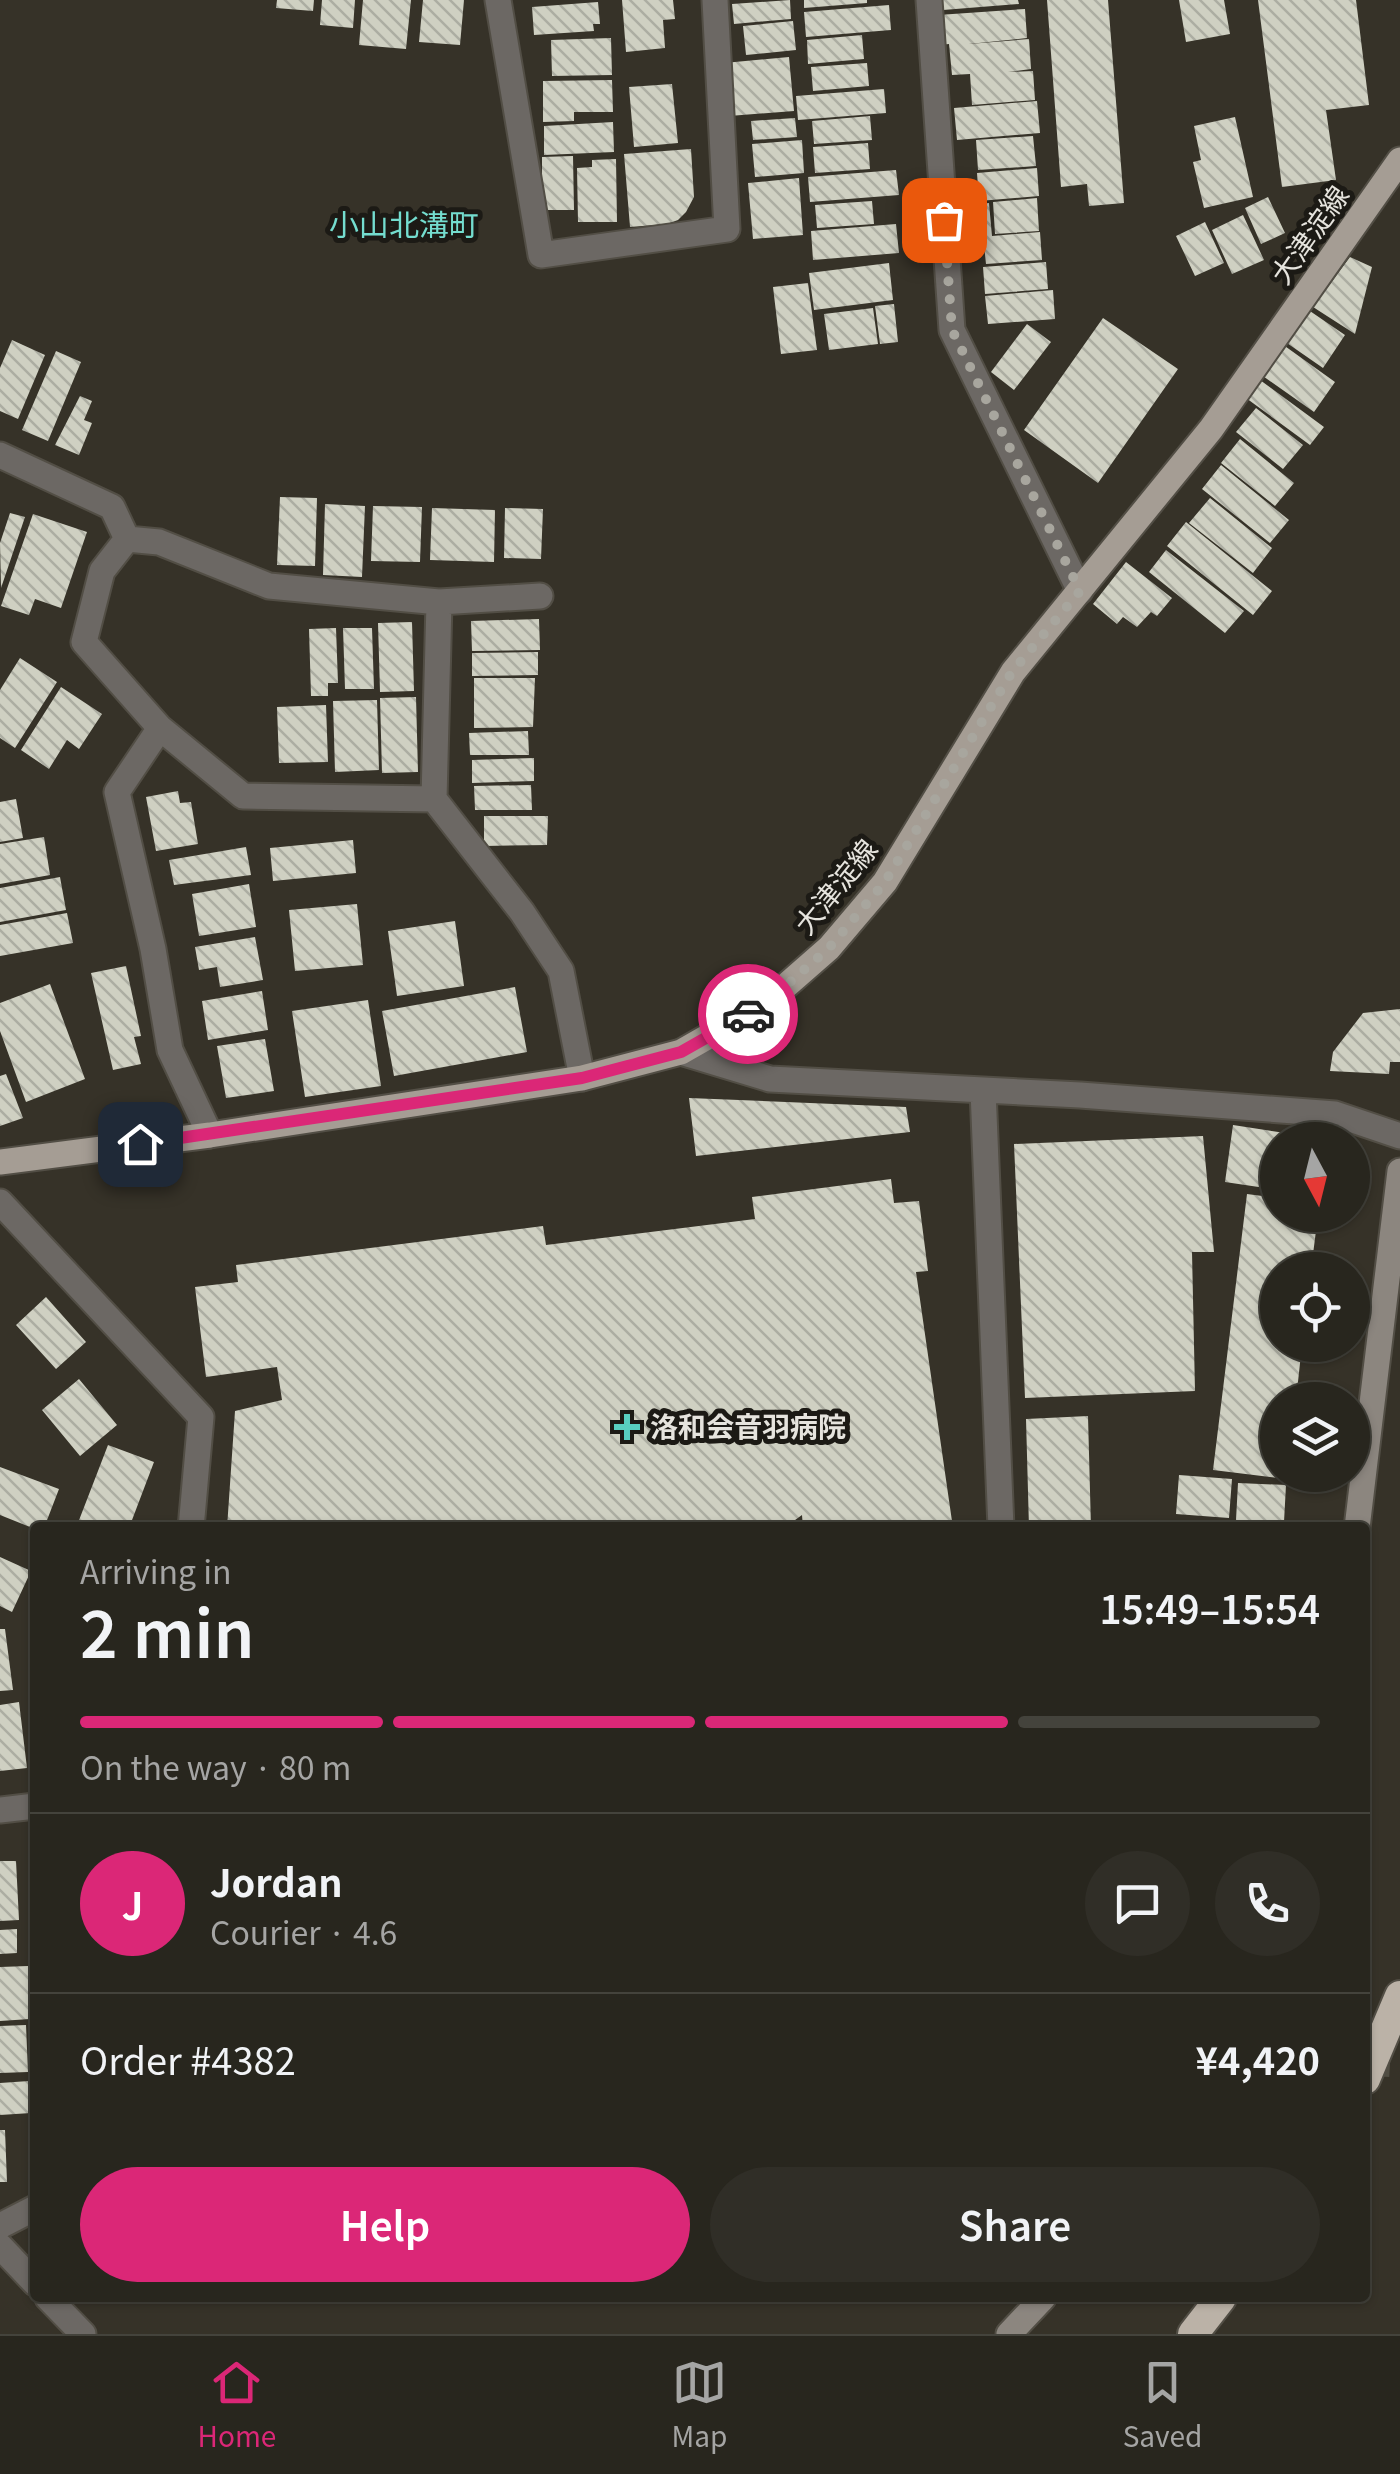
<!DOCTYPE html>
<html lang="en">
<head>
<meta charset="utf-8">
<style>
  :root { --surface:#28261e; --page:#302e27; --text:#f1f3f6; --muted:#a5a5a4; --line:#44433c; --accent:#db2777 }
  body { margin:0; font-family:Georgia,"Noto Sans JP",serif; background:var(--page); color:var(--text); height:100vh; display:flex; flex-direction:column; font-size:38px; white-space:nowrap }
  * { box-sizing:border-box; margin:0 }
  p { font-size:32px; color:var(--muted) }
  .icon { flex:none; width:55px; height:55px; fill:none; stroke:currentColor; stroke-width:2; stroke-linecap:round; stroke-linejoin:round }
  .map { position:relative; flex:1; overflow:hidden }
  .panel { position:absolute; left:30px; top:1522px; width:1340px; height:780px; display:flex; flex-direction:column; background:var(--surface); border-radius:10px; box-shadow:0 2px 8px #0004,0 0 0 2px var(--line) }
  .panel>* { flex:none }
  .needle { width:65px; rotate:173deg }
  .fabs { position:absolute; left:1260px; top:1122px; display:grid; gap:20px }
  .fabs a { display:grid; place-items:center; width:110px; height:110px; border-radius:50%; background:var(--surface); box-shadow:0 2px 8px #0004,0 0 0 2px var(--line); font-size:50px }
  .pin { position:absolute; display:grid; place-items:center; width:85px; height:85px; color:#fff; margin:-42px; border-radius:20px; box-shadow:0 5px 15px #0006 }
  .courier { position:absolute; display:grid; place-items:center; width:100px; height:100px; margin:-50px; border:8px solid #db2777; border-radius:50%; background:#fff; color:#222; box-shadow:0 2px 12px #0007 }
  .head em { font-style:normal; font-weight:600 }
  .head div { display:flex; flex-direction:column-reverse }
  .head { display:flex; align-items:center; justify-content:space-between; height:170px; padding:0 50px }
  h1 { font-size:65px; font-weight:600; line-height:75px }
  .bar { display:grid; grid-template-columns:repeat(4,1fr); gap:15px 10px; align-content:center; height:120px; padding:0 50px }
  .bar i { height:12px; border-radius:8px; background:var(--line) }
  .bar .current { background:var(--accent) }
  .bar p { grid-column:span 4 }
  .line { display:flex; align-items:center; gap:25px; padding:0 50px; border-top:2px solid var(--line) }
  .line div { flex:1 }
  .round { display:grid; place-items:center; flex:none; width:105px; height:105px; border-radius:52px; background:var(--page) }
  .cta { display:flex; gap:20px; margin-top:auto; padding:20px 50px }
  .cta a { flex:1; height:115px; border-radius:60px; background:var(--accent); color:#fff; font-size:40px; font-weight:600; line-height:115px; text-align:center }
  .cta a+a { background:var(--page); color:var(--text) }
  .menu { display:flex; justify-content:space-around; align-items:center; height:140px; border-top:2px solid var(--line); background:var(--surface); font-size:28px; color:var(--muted) }
  .menu a { display:grid; justify-items:center; gap:5px }
  .menu .current { color:var(--accent) }
  .map>svg:first-child { display:block }
</style>
</head>
<body>
<div class="map">
<svg width="1400" height="2334" viewBox="0 0 1400 2334">
  <defs>
    <pattern id="building-back-hatch" width="6" height="6" patternUnits="userSpaceOnUse" patternTransform="scale(2.5)"><rect width="6" height="6" fill="#cfd0c2"/><path d="M-1 5l2 2M0 0l6 6M5-1l2 2" fill="none" stroke="#acada2"/></pattern>
  </defs>
  <rect width="100%" height="100%" fill="#363228"/>
  <!-- building -->
  <path fill="url(#building-back-hatch)" d="M 277,0 L 314,0 L 313,11 L 276,8 Z
    M 322,0 L 355,0 L 353,28 L 320,25 Z
    M 363,0 L 411,0 L 406,49 L 359,45 Z
    M 423,0 L 464,0 L 460,45 L 419,42 Z
    M 622,0 L 673,0 L 675,19 L 663,20 L 665,48 L 626,52 Z
    M 790,0 L 791,19 L 734,24 L 732,4 Z
    M 804,0 L 867,0 L 867,3 L 804,8 Z
    M 942,0 L 1018,0 L 1019,4 L 943,10 Z
    M 1047,0 L 1108,0 L 1124,203 L 1089,206 L 1087,184 L 1061,187 Z
    M 1179,0 L 1224,0 L 1230,34 L 1186,42 Z
    M 1258,0 L 1356,0 L 1369,105 L 1326,110 L 1336,180 L 1282,187 Z
    M 598,2 L 600,24 L 593,24 L 594,31 L 534,35 L 532,7 Z
    M 889,5 L 891,30 L 806,37 L 804,12 Z
    M 1025,9 L 1027,38 L 969,44 L 1029,39 L 1031,69 L 1008,72 L 1033,71 L 1035,100 L 972,105 L 970,74 L 952,75 L 949,44 L 940,45 L 938,15 Z
    M 793,21 L 796,50 L 746,55 L 743,26 Z
    M 862,35 L 864,59 L 808,64 L 807,40 Z
    M 611,38 L 612,75 L 552,76 L 551,40 Z
    M 789,57 L 794,111 L 729,116 L 724,63 Z
    M 867,63 L 869,86 L 813,91 L 811,67 Z
    M 612,80 L 613,112 L 574,112 L 574,121 L 543,122 L 543,81 Z
    M 672,84 L 678,143 L 634,147 L 629,87 Z
    M 884,89 L 886,113 L 798,120 L 796,96 Z
    M 1037,101 L 1040,133 L 957,140 L 954,108 Z
    M 870,116 L 872,140 L 814,144 L 812,121 Z
    M 1235,117 L 1253,197 L 1204,208 L 1193,162 L 1201,160 L 1194,126 Z
    M 795,118 L 797,137 L 753,140 L 751,121 Z
    M 613,122 L 614,152 L 544,155 L 544,126 Z
    M 1033,136 L 1036,166 L 978,170 L 976,140 Z
    M 802,140 L 804,173 L 755,177 L 752,144 Z
    M 868,143 L 870,169 L 815,173 L 813,147 Z
    M 691,149 L 694,197 L 686,212 L 678,220 L 667,224 L 630,227 L 624,154 Z
    M 573,156 L 574,210 L 542,210 L 542,157 Z
    M 616,159 L 617,222 L 578,222 L 577,168 L 592,167 L 592,160 Z
    M 1037,168 L 1039,196 L 979,201 L 977,173 Z
    M 896,170 L 899,195 L 810,202 L 808,177 Z
    M 799,178 L 803,235 L 753,239 L 748,183 Z
    M 1268,197 L 1285,233 L 1261,244 L 1245,208 Z
    M 1037,198 L 1039,231 L 995,234 L 993,202 Z
    M 872,201 L 874,224 L 817,228 L 815,205 Z
    M 989,203 L 992,236 L 1040,232 L 1042,260 L 986,264 L 983,236 L 951,238 L 949,207 Z
    M 1243,215 L 1264,260 L 1232,274 L 1212,230 Z
    M 1205,222 L 1224,263 L 1195,276 L 1176,236 Z
    M 896,224 L 899,253 L 813,260 L 811,231 Z
    M 1350,257 L 1372,267 L 1355,334 L 1313,307 Z
    M 1046,262 L 1048,289 L 985,294 L 983,267 Z
    M 889,263 L 893,300 L 814,310 L 809,273 Z
    M 808,283 L 817,350 L 781,354 L 773,287 Z
    M 1053,290 L 1055,319 L 988,324 L 985,296 Z
    M 894,304 L 898,342 L 880,344 L 875,306 Z
    M 873,308 L 878,344 L 829,350 L 824,314 Z
    M 1307,309 L 1345,335 L 1323,368 L 1284,341 Z
    M 1103,318 L 1178,369 L 1098,483 L 1024,430 Z
    M 1027,324 L 1051,342 L 1014,390 L 991,372 Z
    M 12,340 L 45,355 L 18,419 L 0,411 L 0,368 Z
    M 1282,344 L 1335,382 L 1314,412 L 1260,374 Z
    M 56,351 L 81,362 L 48,441 L 22,430 Z
    M 1260,380 L 1324,427 L 1310,445 L 1246,398 Z
    M 80,396 L 92,401 L 84,420 L 92,423 L 79,455 L 55,445 Z
    M 1256,408 L 1303,445 L 1283,469 L 1236,432 Z
    M 1240,439 L 1294,483 L 1275,506 L 1221,463 Z
    M 1221,465 L 1289,520 L 1270,543 L 1202,489 Z
    M 280,497 L 317,498 L 315,566 L 277,565 Z
    M 1210,498 L 1272,548 L 1253,573 L 1189,523 Z
    M 325,504 L 365,506 L 362,577 L 323,575 Z
    M 373,506 L 422,507 L 420,562 L 371,561 Z
    M 432,508 L 495,510 L 494,562 L 430,560 Z
    M 505,508 L 543,509 L 541,559 L 504,558 Z
    M 10,513 L 25,517 L 1,588 L 0,543 Z
    M 33,514 L 87,532 L 61,608 L 35,599 L 29,615 L 1,606 Z
    M 1186,522 L 1272,591 L 1253,615 L 1167,546 Z
    M 1166,550 L 1244,611 L 1225,633 L 1149,572 Z
    M 1126,562 L 1172,598 L 1157,616 L 1151,612 L 1137,627 L 1123,617 L 1117,624 L 1093,604 Z
    M 539,619 L 540,650 L 472,651 L 471,621 Z
    M 412,622 L 414,691 L 380,692 L 378,623 Z
    M 336,628 L 338,683 L 328,683 L 328,696 L 311,696 L 309,629 Z
    M 343,628 L 372,628 L 374,689 L 345,689 Z
    M 538,652 L 538,675 L 472,676 L 472,653 Z
    M 20,658 L 57,682 L 15,748 L 0,738 L 0,690 Z
    M 474,678 L 535,678 L 533,727 L 474,728 Z
    M 61,687 L 102,714 L 79,749 L 67,740 L 49,769 L 21,750 Z
    M 416,697 L 418,772 L 382,773 L 380,698 Z
    M 377,700 L 379,770 L 335,772 L 333,701 Z
    M 326,705 L 328,762 L 279,763 L 277,707 Z
    M 528,731 L 529,755 L 470,755 L 469,733 Z
    M 534,758 L 534,781 L 472,783 L 472,760 Z
    M 531,785 L 532,810 L 475,810 L 474,786 Z
    M 178,791 L 180,803 L 191,802 L 198,844 L 156,851 L 146,797 Z
    M 16,799 L 23,838 L 0,842 L 0,802 Z
    M 484,816 L 548,816 L 547,845 L 484,846 Z
    M 44,837 L 50,875 L 0,884 L 0,844 Z
    M 353,840 L 356,873 L 273,881 L 270,848 Z
    M 246,847 L 251,875 L 174,885 L 169,860 Z
    M 60,877 L 66,910 L 0,922 L 0,888 Z
    M 249,884 L 256,927 L 199,936 L 192,894 Z
    M 357,904 L 363,965 L 295,971 L 289,910 Z
    M 67,913 L 73,943 L 0,956 L 0,925 Z
    M 455,921 L 464,986 L 397,996 L 388,931 Z
    M 255,937 L 263,980 L 220,987 L 217,967 L 199,970 L 195,947 Z
    M 126,966 L 141,1036 L 134,1037 L 141,1064 L 113,1070 L 91,973 Z
    M 50,984 L 85,1079 L 26,1102 L 0,1031 L 0,1003 Z
    M 515,987 L 527,1052 L 394,1076 L 382,1011 Z
    M 262,991 L 268,1030 L 208,1040 L 202,1001 Z
    M 368,1000 L 381,1086 L 305,1097 L 292,1011 Z
    M 1400,1009 L 1400,1062 L 1390,1062 L 1389,1074 L 1330,1071 L 1333,1052 L 1363,1013 Z
    M 265,1039 L 274,1091 L 226,1098 L 217,1046 Z
    M 6,1074 L 23,1118 L 0,1126 L 0,1076 Z
    M 689,1098 L 906,1107 L 910,1132 L 696,1156 Z
    M 1233,1125 L 1318,1138 L 1318,1140 L 1278,1140 L 1278,1190 L 1225,1182 Z
    M 1203,1136 L 1214,1252 L 1192,1252 L 1195,1391 L 1025,1398 L 1014,1144 Z
    M 891,1179 L 894,1203 L 919,1201 L 928,1271 L 916,1272 L 953,1528 L 803,1528 L 802,1515 L 784,1528 L 227,1528 L 235,1411 L 282,1400 L 277,1367 L 206,1377 L 195,1287 L 238,1282 L 236,1265 L 543,1226 L 546,1245 L 755,1219 L 752,1197 Z
    M 1247,1194 L 1278,1198 L 1278,1215 L 1318,1215 L 1311,1270 L 1278,1270 L 1278,1345 L 1302,1345 L 1296,1400 L 1278,1400 L 1278,1478 L 1213,1470 Z
    M 46,1297 L 86,1342 L 56,1369 L 16,1325 Z
    M 79,1379 L 117,1425 L 80,1456 L 42,1410 Z
    M 1088,1416 L 1091,1528 L 1029,1528 L 1026,1419 Z
    M 108,1445 L 154,1462 L 129,1528 L 76,1528 Z
    M 0,1467 L 59,1489 L 44,1528 L 35,1529 L 0,1515 Z
    M 1179,1475 L 1232,1479 L 1229,1518 L 1176,1514 Z
    M 1238,1483 L 1286,1485 L 1284,1522 L 1236,1520 Z
    M 0,1557 L 31,1571 L 12,1612 L 0,1606 Z
    M 0,1629 L 5,1629 L 13,1690 L 0,1691 Z
    M 19,1702 L 27,1768 L 0,1771 L 0,1705 Z
    M 0,1861 L 16,1861 L 19,1920 L 0,1921 Z
    M 17,1929 L 17,1953 L 0,1954 L 0,1930 Z
    M 28,1966 L 30,2019 L 0,2021 L 0,1967 Z
    M 26,2025 L 28,2072 L 0,2073 L 0,2026 Z
    M 29,2081 L 31,2113 L 0,2115 L 0,2083 Z
    M 0,2130 L 5,2130 L 7,2182 L 0,2182 Z"/>
  <g fill="none" stroke-linecap="round" stroke-linejoin="round">
    <!-- street-tunnel -->
    <path stroke="#504d43" stroke-width="25" stroke-dasharray="25 12" stroke-linecap="butt" d="M 1365,2063 L 1400,2065"/>
    <defs>
      <path id="street" d="M 498,0 L 541,255 L 727,229 L 715,0
        M 929,0 L 952,330 L 1080,591
        M 0,455 L 112,507 L 127,539 L 102,571 L 84,642 L 160,728 L 117,792 L 153,949 L 170,1050 L 210,1135
        M 127,539 L 159,542 L 269,586 L 439,602 L 540,596
        M 160,728 L 243,796 L 434,799 L 522,912 L 561,971 L 582,1078
        M 434,799 L 439,602
        M 681,1052 L 770,1079 L 1080,1095 L 1335,1114 L 1400,1136
        M 983,1090 L 1001,1528
        M 0,1202 L 201,1417 L 191,1528
        M 0,1810 L 35,1806
        M 0,2226 L 35,2208
        M 0,2246 L 35,2283
        M 48,2298 L 83,2334"/>
      <path id="secondary" d="M 1357,1528 L 1400,1171
        M 1009,2334 L 1043,2298"/>
      <path id="primary" d="M 0,1162 L 210,1135 L 582,1078 L 681,1052 L 765,1004 L 829,948 L 885,882 L 1013,672 L 1211,429 L 1400,160"/>
      <path id="highway" d="M 1365,2079 L 1400,1996
        M 1193,2334 L 1221,2298"/>
    </defs>
    <!-- street casing -->
    <use href="#street" stroke="#524e45" stroke-width="29"/>
    <!-- secondary casing -->
    <use href="#secondary" stroke="#524e45" stroke-width="29"/>
    <!-- primary casing -->
    <use href="#primary" stroke="#524e45" stroke-width="29"/>
    <!-- highway casing -->
    <use href="#highway" stroke="#524e45" stroke-width="34"/>
    <!-- street -->
    <use href="#street" stroke="#6c6864" stroke-width="25"/>
    <!-- secondary -->
    <use href="#secondary" stroke="#8c867f" stroke-width="25"/>
    <!-- primary -->
    <use href="#primary" stroke="#a59d94" stroke-width="25"/>
    <!-- highway -->
    <use href="#highway" stroke="#bbb2a7" stroke-width="30"/>
  </g>
  <g fill="none" stroke-linecap="round" stroke-linejoin="round">
    <!-- done -->
    <path stroke="#a8a69e" stroke-width="10" stroke-dasharray="0 18" d="M 748,1014 L 765,1004 L 829,948 L 885,882 L 1012,672 L 1080,591 L 952,330 L 944,220"/>
    <!-- route -->
    <path stroke="#db2777" stroke-width="12" d="M 140,1144 L 582,1078 L 681,1052 L 748,1014"/>
  </g>
  <!-- markers -->
  <path fill="#58cebf" stroke="#1c1a15" stroke-width="4" d="M622 1412h10v10h10v10h-10v10h-10v-10h-10v-10h10z"/>
  <g text-anchor="middle" stroke-width="10" stroke-linejoin="round" paint-order="stroke">
    <!-- street labels -->
    <g font-size="28" fill="#e6e4de" stroke="#1c1a15">
      <text transform="translate(1310 235) rotate(-55)" y="10">大津淀線</text>
      <text transform="translate(836 887) rotate(-51)" y="10">大津淀線</text>
    </g>
    <!-- poi labels -->
    <g font-size="28" font-weight="bold" fill="#e6e4de" stroke="#1c1a15" text-anchor="start">
      <text x="650" y="1437">洛和会音羽病院</text>
    </g>
    <!-- neighbourhood labels -->
    <g font-size="30" fill="#74ddcf" stroke="#1c1a15">
      <text x="404" y="236">小山北溝町</text>
    </g>
  </g>
</svg>
<div class="fabs">
<a><svg class="needle" viewBox="-14 -14 28 28"><path d="M0-13l5 13h-10z" fill="#e53935"/><path d="M0 13l5-13h-10z" fill="#a5a5a4"/></svg></a>
<a><svg class="icon" aria-label="locate" viewBox="0 0 24 24"><circle cx="12" cy="12" r="6"/><path d="M12 2v4M12 18v4M2 12h4M18 12h4"/></svg></a>
<a><svg class="icon" aria-label="layers" viewBox="0 0 24 24"><path d="M12 4l9 5-9 5-9-5zM3 14l9 5 9-5"/></svg></a>
</div>
<div class="pin" style="left:944px;top:220px;background:#ea580c"><svg class="icon" aria-label="bag" viewBox="0 0 24 24"><path d="M5 8h14l-1 12H6zM9 8a3 3 0 0 1 6 0"/></svg></div>
<div class="pin" style="left:140px;top:1144px;background:#1f2937"><svg class="icon" aria-label="home" viewBox="0 0 24 24"><path d="M3 11l9-7 9 7M6 9v11h12V9"/></svg></div>
<div class="courier" style="left:748px;top:1014px"><svg class="icon" aria-label="car" viewBox="0 0 24 24"><path d="M5 17H2v-5l4-1 3-4h7l3 4 3 1v5h-3M9 17h6M6 11h13"/><circle cx="7" cy="17" r="2"/><circle cx="17" cy="17" r="2"/></svg></div>
<section class="panel">
<div class="head"><div><h1>2 min</h1><p>Arriving in</p></div><em>15:49–15:54</em></div>
<div class="bar"><i class="current"></i><i class="current"></i><i class="current"></i><i></i><p>On the way · 80 m</p></div>
<div class="line" style="height:180px"><b class="round" style="background:var(--accent);color:#fff">J</b><div><b>Jordan</b><p>Courier · 4.6</p></div><a class="round"><svg class="icon" aria-label="chat" viewBox="0 0 24 24"><path d="M4 5h16v11H9l-5 4z"/></svg></a><a class="round"><svg class="icon" aria-label="phone" viewBox="0 0 24 24"><path d="M5 4h4l2 5-3 2q2 4 5 5l2-3 5 2v4C11 20 4 13 5 4z"/></svg></a></div>
<div class="line" style="height:130px"><div>Order #4382</div><b>¥4,420</b></div>
<div class="cta"><a>Help</a><a>Share</a></div>
</section>
</div>
<nav class="menu">
<a class="current"><svg class="icon" aria-label="home" viewBox="0 0 24 24"><path d="M3 11l9-7 9 7M6 9v11h12V9"/></svg>Home</a>
<a><svg class="icon" aria-label="map" viewBox="0 0 24 24"><path d="M3 6l6-2 6 2 6-2v14l-6 2-6-2-6 2zM9 4v14M15 6v14"/></svg>Map</a>
<a><svg class="icon" aria-label="saved" viewBox="0 0 24 24"><path d="M7 4h10v16l-5-4-5 4z"/></svg>Saved</a>
</nav>
</body>
</html>
